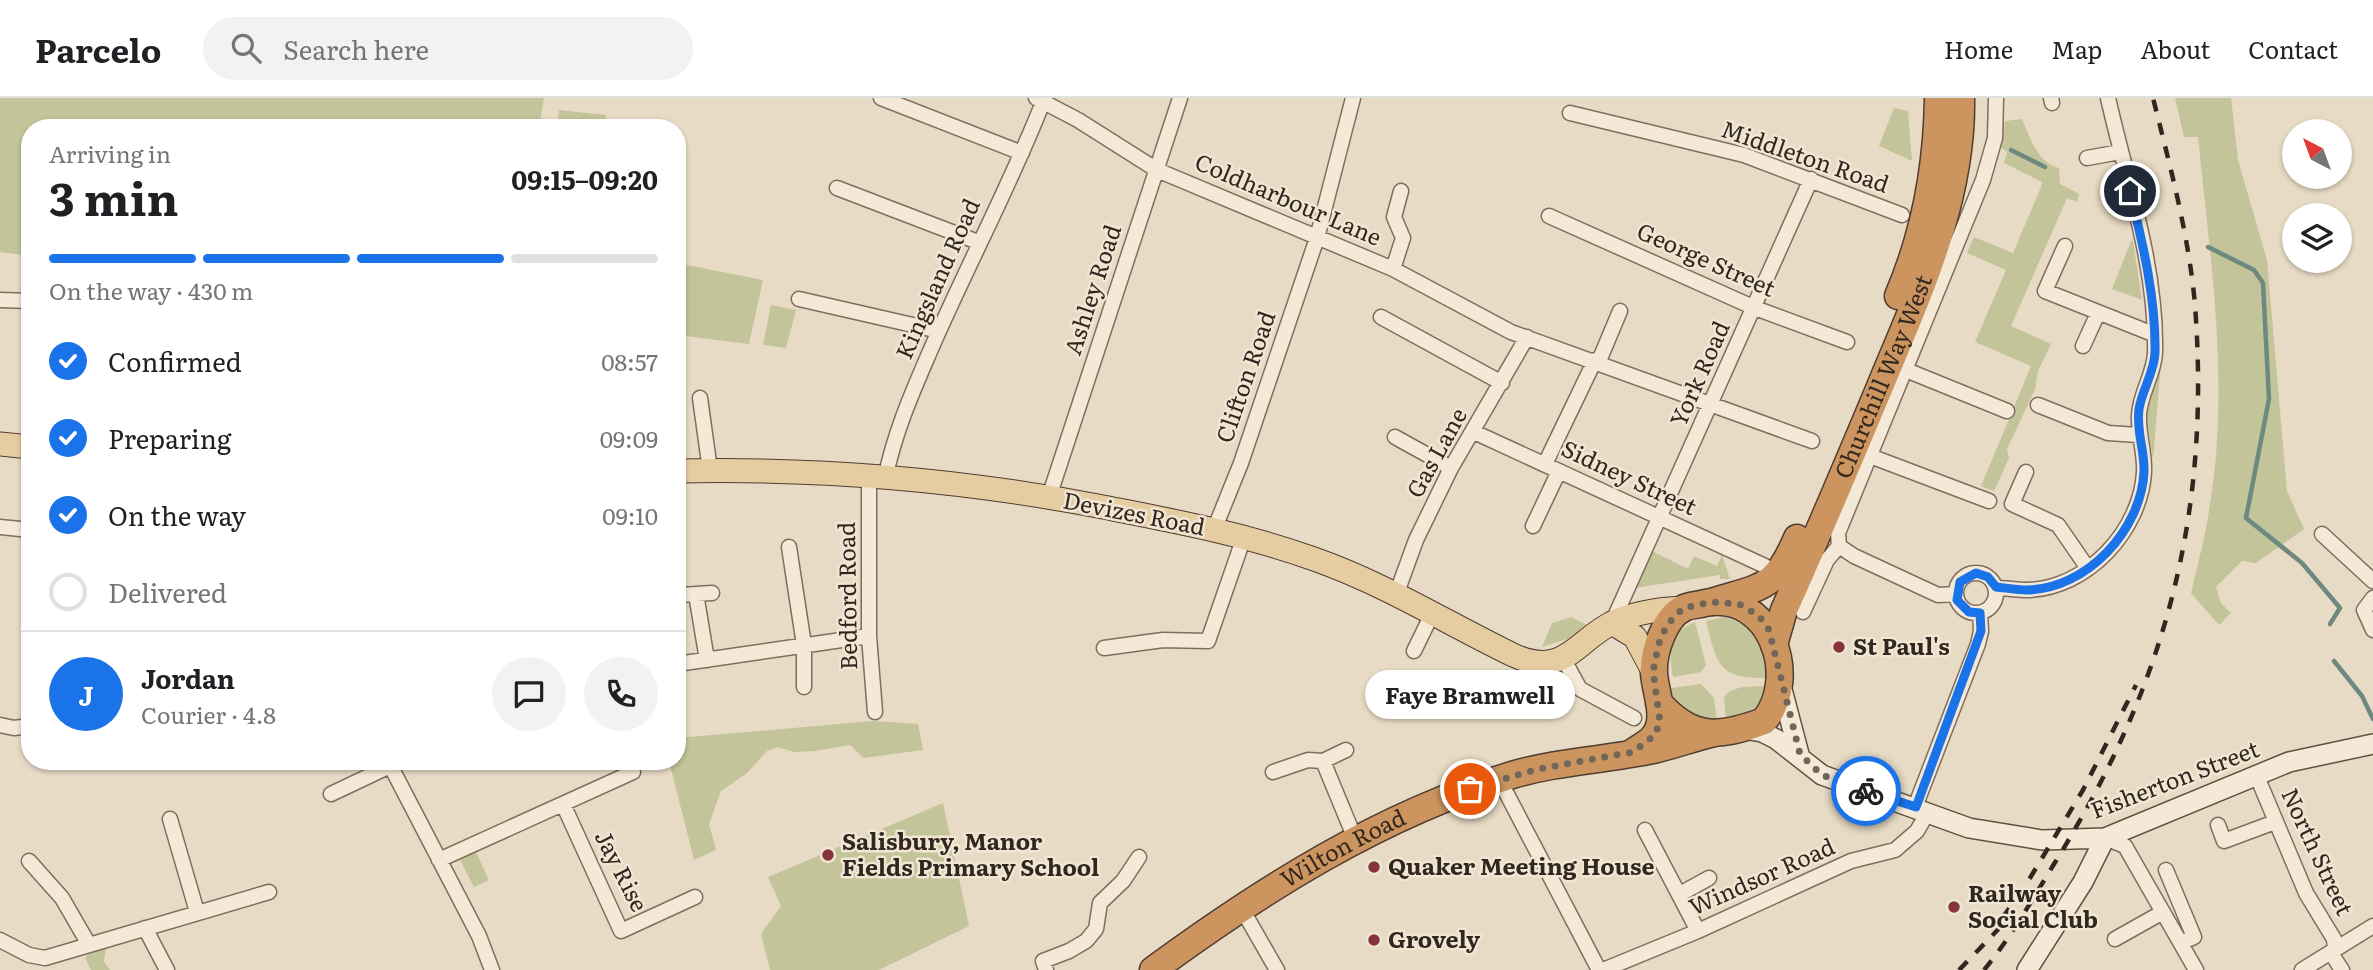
<!DOCTYPE html>
<html lang="en">
<head>
<meta charset="utf-8">
<style>
  :root { --surface:#fff; --page:#f2f2f2; --text:#202124; --muted:#757577; --line:#e0e0e0; --accent:#1a73e8 }
  body { margin:0; font-family:Literata,serif; background:var(--page); color:var(--text); height:100vh; display:flex; flex-direction:column; font-size:26px; white-space:nowrap }
  * { box-sizing:border-box; margin:0 }
  p { font-size:23px; color:var(--muted) }
  .icon { flex:none; width:38px; height:38px; fill:none; stroke:currentColor; stroke-width:2; stroke-linecap:round; stroke-linejoin:round }
  .map { position:relative; flex:1; overflow:hidden }
  .sheet { position:absolute; left:21px; top:21px; width:665px; height:651px; display:flex; flex-direction:column; background:var(--surface); border-radius:28px; box-shadow:0 2px 5px #0004 }
  .sheet>* { flex:none }
  .needle { width:46px; rotate:319deg }
  .controls { position:absolute; left:2282px; top:21px; display:grid; gap:14px }
  .controls a { display:grid; place-items:center; width:70px; height:70px; border-radius:50%; background:var(--surface); box-shadow:0 2px 5px #0004; font-size:35px }
  .pin { position:absolute; display:grid; place-items:center; width:60px; height:60px; color:#fff; margin:-30px; border:4px solid #fff; border-radius:50%; box-shadow:0 2px 7px #0007 }
  .courier { position:absolute; display:grid; place-items:center; width:70px; height:70px; margin:-35px; border:5px solid #1a73e8; border-radius:50%; background:#fff; color:#222; box-shadow:0 2px 9px #0007 }
  .bubble { position:absolute; height:49px; border-radius:24px; background:var(--surface); box-shadow:0 2px 5px #0004; font-size:23px; font-weight:700; line-height:49px; text-align:center }
  .head em { font-style:normal; font-weight:700 }
  .head div { display:flex; flex-direction:column-reverse }
  .head { display:flex; align-items:center; justify-content:space-between; height:119px; padding:0 28px }
  h1 { font-size:46px; font-weight:700; line-height:52px }
  .bar { display:grid; grid-template-columns:repeat(4,1fr); gap:10px 7px; align-content:center; height:84px; padding:0 28px }
  .bar i { height:9px; border-radius:5px; background:var(--line) }
  .bar .on { background:var(--accent) }
  .bar p { grid-column:span 4 }
  .line { display:flex; align-items:center; gap:18px; padding:0 28px; border-top:2px solid var(--line) }
  .line div { flex:1 }
  .round { display:grid; place-items:center; flex:none; width:74px; height:74px; border-radius:37px; background:var(--page) }
  ol { padding:0 28px; list-style:none }
  li { display:flex; align-items:center; gap:21px; height:77px }
  li p { margin-inline-start:auto }
  li .icon { padding:7px; border-radius:50%; background:var(--accent); color:#fff; stroke-width:4 }
  li:last-child { color:var(--muted) }
  li i { width:38px; height:38px; border:4px solid var(--line); border-radius:50% }
  header { display:flex; align-items:center; gap:42px; box-sizing:border-box; height:98px; padding:0 35px; background:var(--surface); border-bottom:2px solid var(--line) }
  header strong { font-size:33px }
  nav { display:flex; gap:38px; margin-inline-start:auto; font-size:24px }
  .search { width:490px; height:63px; background:var(--page); display:flex; align-items:center; gap:18px; box-sizing:border-box; padding:0 24px; border-radius:38px; color:var(--muted); font-size:26px }
  .map>svg:first-child { display:block }
</style>
</head>
<body>
<header>
<strong>Parcelo</strong>
<div class="search"><svg class="icon" aria-label="search" viewBox="0 0 24 24"><circle cx="10" cy="10" r="6"/><path d="M15 15l6 6"/></svg>Search here</div>
<nav><a>Home</a><a>Map</a><a>About</a><a>Contact</a></nav>
</header>
<div class="map">
<svg width="2373" height="872" viewBox="0 0 2373 872">
  <rect width="100%" height="100%" fill="#e8dbc5"/>
  <!-- green -->
  <path fill="#c3c49a" d="M 0,0 L 544,0 L 539,30 L 30,30 L 30,158 L 0,154 Z
    M 2175,0 L 2231,0 L 2238,62 L 2267,162 L 2287,393 L 2304,431 L 2256,465 L 2242,463 L 2216,489 L 2221,505 L 2231,515 L 2219,527 L 2191,495 C 2198,465 2206,436 2210,406 C 2230,284 2210,160 2198,39 L 2184,39 Z
    M 1894,10 L 1908,13 L 1912,63 L 1879,48 Z
    M 559,12 L 606,17 L 604,30 L 557,30 Z
    M 2022,21 C 2030,39 2037,65 2059,70 L 2060,86 L 2079,96 L 2077,104 L 2067,100 L 2011,228 L 2051,246 L 2038,273 L 2035,291 L 2007,351 L 2009,360 L 1994,393 L 1981,388 L 2031,268 L 1975,244 L 2006,172 L 1967,155 L 1974,139 L 2013,155 L 2041,89 L 2042,84 L 2004,65 L 2007,54 L 2001,49 L 2005,23 Z
    M 2131,143 L 2133,143 L 2142,202 L 2112,191 Z
    M 677,165 L 763,182 L 749,246 L 677,237 Z
    M 771,207 L 796,212 L 786,250 L 763,247 Z
    M 2161,264 L 2153,362 L 2145,312 Z
    M 1652,453 L 1688,471 L 1694,458 L 1717,468 L 1722,457 L 1730,481 L 1720,481 L 1720,477 L 1634,490 Z
    M 1571,519 L 1587,527 L 1577,538 L 1542,549 L 1552,525 Z
    M 1724,519 C 1756,527 1764,549 1767,580 C 1718,581 1717,566 1706,523 Z
    M 1695,524 L 1706,567 L 1701,574 L 1673,579 C 1668,555 1669,534 1695,524 Z
    M 1701,586 L 1714,600 L 1717,622 C 1694,620 1675,616 1671,590 Z
    M 1768,588 L 1761,613 L 1726,621 L 1724,599 C 1735,586 1752,589 1768,588 Z
    M 873,623 L 918,626 L 923,652 L 864,660 L 850,647 L 815,653 L 794,654 L 778,649 L 767,653 L 747,675 L 721,693 L 709,726 L 716,752 L 694,762 L 669,663 L 677,663 L 677,640 Z
    M 943,705 L 969,828 L 879,872 L 770,872 L 761,836 L 781,808 L 768,779 Z
    M 476,754 L 489,782 L 474,789 L 460,762 Z
    M 106,848 L 104,864 L 110,872 L 91,872 L 85,860 L 93,850 Z"/>
  <g fill="none" stroke-linecap="round" stroke-linejoin="round">
    <!-- stream -->
    <path stroke="#6e8980" stroke-width="4.5" d="M 2011,52 L 2045,69
      M 2208,149 L 2254,172 L 2263,185 L 2269,301 L 2246,420 L 2302,465 L 2340,510 L 2330,526
      M 2334,563 L 2362,598 L 2373,621"/>
    <defs>
      <path id="street" d="M 881,0 L 1022,55
        M 1036,0 L 1078,22 L 1157,72 L 1393,171 L 1511,234 L 1812,343
        M 2051,0 L 2052,5
        M 1570,15 L 1744,57 L 1902,117
        M 2087,60 L 2120,54
        M 837,90 L 978,144
        M 1549,118 L 1755,210 L 1847,244
        M 2065,148 L 2045,193 L 2153,236
        M 1393,171 L 1403,140 L 1394,119 L 1401,93
        M 799,201 L 939,233
        M 0,202 L 30,203
        M 1381,219 L 1502,285
        M 2083,248 L 2098,215
        M 1599,263 L 1620,213
        M 1906,272 L 2007,313
        M 700,300 L 710,372
        M 2038,307 L 2108,335 L 2138,337
        M 1474,334 L 1765,468
        M 1395,339 L 1451,370
        M 1870,358 L 1989,403
        M 1545,366 L 1595,262
        M 2026,374 L 2012,406 L 2058,427 L 2087,469
        M 869,380 L 869,538 L 875,614
        M 885,381 C 895,333 912,295 931,251 C 967,168 1010,88 1043,4
        M 1049,399 L 1180,0
        M 1533,428 L 1559,373
        M 0,429 L 30,432
        M 1214,432 L 1241,365 L 1317,140 L 1353,0
        M 2322,436 L 2373,483
        M 1839,448 L 1854,458 L 1938,497 L 1956,496
        M 789,449 L 804,547 L 804,589
        M1956 495a20 20 0 1 1 40 0a20 20 0 1 1-40 0Z
        M 1995,490 C 2006,490 2017,492 2027,492 C 2087,491 2141,432 2144,374 C 2145,354 2138,337 2139,317 C 2140,295 2154,277 2155,255 C 2157,169 2127,84 2108,0
        M 696,496 L 707,562
        M 680,497 L 712,495
        M 1396,497 L 1416,442 L 1451,370 L 1527,239
        M 2373,500 L 2364,512 L 2373,532
        M 1803,514 L 1827,462 L 1839,448 L 1838,435 L 1983,82 L 1995,40 L 1996,0
        M 1612,525 L 1811,81
        M 1104,550 L 1163,542 L 1208,543 L 1244,439
        M 1414,553 L 1432,516
        M 1563,560 L 1580,591 L 1634,620
        M 677,566 L 869,538
        M 0,627 L 14,630 L 30,628
        M 388,663 L 479,838 L 492,872
        M 1323,663 L 1346,652
        M 1273,674 L 1308,662 L 1323,663 L 1356,743
        M 2256,676 L 2306,795 L 2334,841 L 2335,851
        M 1499,681 L 1599,872
        M 331,696 L 390,668
        M 563,706 L 621,833 L 695,799
        M 1915,709 L 1978,546 L 1981,533 L 1980,515
        M 170,721 L 197,814
        M 2218,727 L 2224,743 L 2275,724
        M 1645,732 L 1698,833
        M 2105,740 L 2125,748 L 2196,872
        M 439,762 L 633,674
        M 29,763 L 62,800 L 88,845
        M 2166,772 L 2194,839 L 2181,845
        M 1680,796 L 1709,780
        M 1242,811 L 1277,872
        M 145,830 L 167,872
        M 2115,841 L 2163,814
        M 0,842 L 29,857 L 45,860 L 269,794
        M 2331,855 L 2342,872
        M 1046,872 L 1043,863 L 1069,853 L 1086,843 L 1096,831 L 1100,805 L 1123,783 L 1139,759
        M 1603,872 L 1698,833 L 1851,763 L 1895,752 L 1917,733 L 1928,714
        M 2302,872 L 2373,828"/>
      <path id="secondary" d="M 1779,580 L 1799,656
        M 1744,631 L 1762,634 L 1776,641 L 1822,677 L 1969,730 L 2042,742 L 2105,740 L 2289,664 L 2373,646
        M 2027,872 L 2083,784 L 2105,740"/>
      <path id="primary" d="M 0,346 L 30,349
        M 677,373 C 819,370 964,382 1103,409 C 1174,423 1245,436 1314,461 C 1383,485 1447,525 1513,557 C 1565,581 1577,541 1614,524 C 1637,514 1659,511 1683,510
        M 1612,525 L 1635,539 L 1653,573"/>
      <g id="highway">
        <path d="M 1898,198 C 1925,135 1937,68 1938,0"/>
        <path d="M 1712,504 C 1762,488 1775,492 1797,440"/>
        <path id="s1" d="M 1774,547 L 1784,512 C 1817,439 1848,365 1879,291 C 1917,199 1963,103 1961,0"/>
        <path d="M 1633,654 C 1640,649 1650,644 1654,638 C 1668,621 1655,594 1654,575 C 1653,555 1664,519 1684,510 C 1689,507 1699,507 1705,505 C 1771,493 1800,579 1764,623 C 1718,640 1692,642 1659,605"/>
        <path id="s2" d="M 1153,872 C 1262,792 1382,716 1512,677 C 1556,664 1602,662 1648,653 C 1670,649 1692,640 1714,635"/>
      </g>
    </defs>
    <!-- street casing -->
    <use href="#street" stroke="#806d5d" stroke-width="17"/>
    <!-- secondary casing -->
    <use href="#secondary" stroke="#624f40" stroke-width="22"/>
    <!-- primary casing -->
    <use href="#primary" stroke="#4f3d31" stroke-width="25"/>
    <!-- highway casing -->
    <use href="#highway" stroke="#4f3d31" stroke-width="29"/>
    <!-- street -->
    <use href="#street" stroke="#f4e9d7" stroke-width="14"/>
    <!-- secondary -->
    <use href="#secondary" stroke="#f4e9d7" stroke-width="19"/>
    <!-- primary -->
    <use href="#primary" stroke="#e6cca1" stroke-width="23"/>
    <!-- highway -->
    <use href="#highway" stroke="#cc9560" stroke-width="26"/>
    <!-- rail -->
    <path stroke="#32271f" stroke-width="4.5" stroke-dasharray="12 12" stroke-linecap="butt" d="M 2002,820 L 2021,795 L 2083,692 L 2136,587
      M 1959,872 L 2012,817
      M 1984,872 C 2011,839 2032,802 2054,766 C 2165,588 2211,418 2195,207 C 2189,138 2170,68 2153,0"/>
  </g>
  <g fill="none" stroke-linecap="round" stroke-linejoin="round">
    <!-- done -->
    <path stroke="#726659" stroke-width="7" stroke-dasharray="0 12.6" d="M 1470,691 L 1538,671 L 1633,654 L 1655,637 L 1660,624 L 1653,573 L 1659,545 L 1667,527 L 1683,510 L 1712,504 L 1739,506 L 1759,518 L 1769,532 L 1800,656 L 1822,677 L 1866,693"/>
    <!-- route -->
    <path stroke="#1a73e8" stroke-width="9" d="M 1866,693 L 1916,709 L 1981,533 L 1980,515 L 1969,514 L 1957,502 L 1960,484 L 1976,475 L 1988,479 L 1996,489 C 2006,490 2017,492 2027,492 C 2087,491 2141,432 2144,374 C 2145,353 2136,334 2139,311 C 2142,292 2154,275 2155,255 C 2156,200 2143,147 2130,93"/>
  </g>
  <!-- markers -->
  <g fill="#87353c" stroke="#f0e6d3" stroke-width="2.5">
    <circle cx="1839" cy="549" r="7"/>
    <circle cx="828" cy="757" r="7"/>
    <circle cx="1374" cy="769" r="7"/>
    <circle cx="1954" cy="809" r="7"/>
    <circle cx="1374" cy="842" r="7"/>
  </g>
  <g text-anchor="middle" stroke-width="5" stroke-linejoin="round" paint-order="stroke">
    <!-- street labels -->
    <g font-size="23" fill="#32271f" stroke="#f0e6d3">
      <text transform="translate(1805 59) rotate(19)" y="8">Middleton Road</text>
      <text transform="translate(1288 102) rotate(23)" y="8">Coldharbour Lane</text>
      <text transform="translate(1706 162) rotate(24)" y="8">George Street</text>
      <text transform="translate(938 181) rotate(-66)" y="8">Kingsland Road</text>
      <text transform="translate(1093 192) rotate(-72)" y="8">Ashley Road</text>
      <text transform="translate(1700 276) rotate(-66)" y="8">York Road</text>
      <text dy="8" stroke="none"><textPath href="#s1" startOffset="290">Churchill Way West</textPath></text>
      <text transform="translate(1246 279) rotate(-71)" y="8">Clifton Road</text>
      <text transform="translate(1437 355) rotate(-61)" y="8">Gas Lane</text>
      <text transform="translate(1629 380) rotate(25)" y="8">Sidney Street</text>
      <text transform="translate(1134 416) rotate(11)" y="8">Devizes Road</text>
      <text transform="translate(848 498) rotate(-91)" y="8">Bedford Road</text>
      <text transform="translate(2175 682) rotate(-21)" y="8">Fisherton Street</text>
      <text dy="8" stroke="none"><textPath href="#s2" startOffset="226">Wilton Road</textPath></text>
      <text transform="translate(2317 754) rotate(65)" y="8">North Street</text>
      <text transform="translate(621 773) rotate(63)" y="8">Jay Rise</text>
      <text transform="translate(1762 779) rotate(-24)" y="8">Windsor Road</text>
    </g>
    <!-- poi labels -->
    <g font-size="23" font-weight="bold" fill="#32271f" stroke="#f0e6d3" text-anchor="start">
      <text x="1853" y="557">St Paul's</text>
      <text x="842" y="752">Salisbury, Manor<tspan x="842" dy="26">Fields Primary School</tspan></text>
      <text x="1388" y="777">Quaker Meeting House</text>
      <text x="1968" y="804">Railway<tspan x="1968" dy="26">Social Club</tspan></text>
      <text x="1388" y="850">Grovely</text>
    </g>
  </g>
</svg>
<div class="controls">
<a><svg class="needle" viewBox="-14 -14 28 28"><path d="M0-13l5 13h-10z" fill="#e53935"/><path d="M0 13l5-13h-10z" fill="#757577"/></svg></a>
<a><svg class="icon" aria-label="layers" viewBox="0 0 24 24"><path d="M12 4l9 5-9 5-9-5zM3 14l9 5 9-5"/></svg></a>
</div>
<div class="pin" style="left:1470px;top:691px;background:#ea580c"><svg class="icon" aria-label="bag" viewBox="0 0 24 24"><path d="M5 8h14l-1 12H6zM9 8a3 3 0 0 1 6 0"/></svg></div>
<div class="pin" style="left:2130px;top:93px;background:#1f2937"><svg class="icon" aria-label="home" viewBox="0 0 24 24"><path d="M3 11l9-7 9 7M6 9v11h12V9"/></svg></div>
<div class="courier" style="left:1866px;top:693px"><svg class="icon" aria-label="bike" viewBox="0 0 24 24"><circle cx="6" cy="16" r="4"/><circle cx="18" cy="16" r="4"/><path d="M6 16l4-8h5l3 8M10 8l3 8H6M13 5h3"/></svg></div>
<div class="bubble" style="left:1365px;top:572px;width:210px">Faye Bramwell</div>
<section class="sheet">
<div class="head"><div><h1>3 min</h1><p>Arriving in</p></div><em>09:15–09:20</em></div>
<div class="bar"><i class="on"></i><i class="on"></i><i class="on"></i><i></i><p>On the way · 430 m</p></div>
<ol>
<li><svg class="icon" aria-label="check" viewBox="0 0 24 24"><path d="M5 12l5 5 9-10"/></svg>Confirmed<p>08:57</p></li>
<li><svg class="icon" aria-label="check" viewBox="0 0 24 24"><path d="M5 12l5 5 9-10"/></svg>Preparing<p>09:09</p></li>
<li><svg class="icon" aria-label="check" viewBox="0 0 24 24"><path d="M5 12l5 5 9-10"/></svg>On the way<p>09:10</p></li>
<li><i></i>Delivered</li>
</ol>
<div class="line" style="height:126px"><b class="round" style="background:var(--accent);color:#fff">J</b><div><b>Jordan</b><p>Courier · 4.8</p></div><a class="round"><svg class="icon" aria-label="chat" viewBox="0 0 24 24"><path d="M4 5h16v11H9l-5 4z"/></svg></a><a class="round"><svg class="icon" aria-label="phone" viewBox="0 0 24 24"><path d="M5 4h4l2 5-3 2q2 4 5 5l2-3 5 2v4C11 20 4 13 5 4z"/></svg></a></div>
</section>
</div>
</body>
</html>
